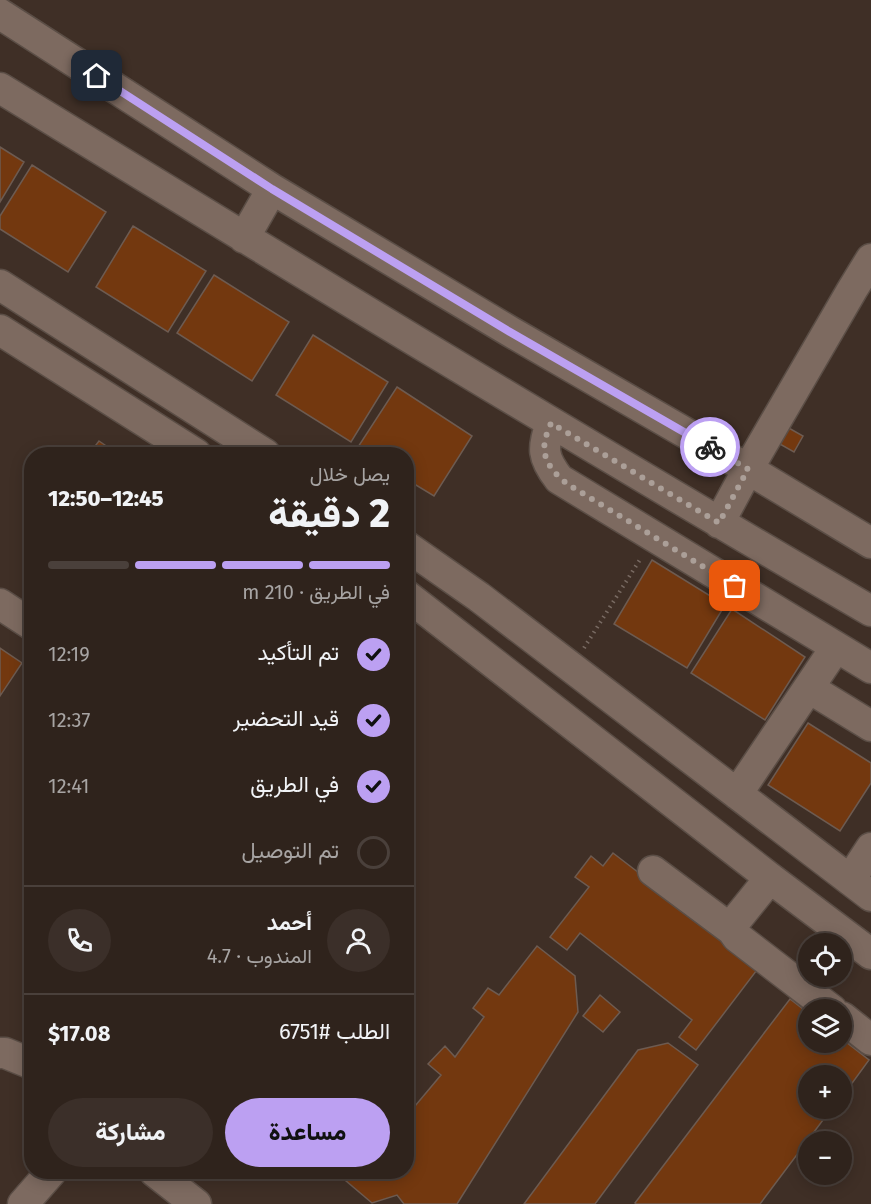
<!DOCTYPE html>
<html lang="ar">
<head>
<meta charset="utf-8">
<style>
  :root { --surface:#2f231c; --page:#3b2f29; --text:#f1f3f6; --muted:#a7a4a3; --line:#4a403b; --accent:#bca0f2 }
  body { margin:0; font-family:"Fira Sans",Vazirmatn,sans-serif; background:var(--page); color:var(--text); direction:rtl; height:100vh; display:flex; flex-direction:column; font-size:22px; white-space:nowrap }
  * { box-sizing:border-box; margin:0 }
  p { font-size:20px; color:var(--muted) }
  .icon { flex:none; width:33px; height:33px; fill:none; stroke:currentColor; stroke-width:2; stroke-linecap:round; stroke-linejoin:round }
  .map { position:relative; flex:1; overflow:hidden; direction:ltr }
  .drawer { position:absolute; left:24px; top:447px; width:390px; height:732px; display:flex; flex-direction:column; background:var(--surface); border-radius:24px; box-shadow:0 3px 15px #0003,0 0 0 2px var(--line); direction:rtl }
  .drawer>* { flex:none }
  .tools { position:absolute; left:798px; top:933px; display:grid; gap:12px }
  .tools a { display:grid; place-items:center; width:54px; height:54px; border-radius:50%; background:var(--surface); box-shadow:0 3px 15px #0003,0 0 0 2px var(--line); font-size:30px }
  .pin { position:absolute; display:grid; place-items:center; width:51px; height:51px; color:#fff; margin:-26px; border-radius:12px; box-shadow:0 3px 9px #0006 }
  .courier { position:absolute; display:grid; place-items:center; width:60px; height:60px; margin:-30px; border:4px solid #bca0f2; border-radius:50%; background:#fff; color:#222; box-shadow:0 2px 8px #0007 }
  .head em { font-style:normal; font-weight:800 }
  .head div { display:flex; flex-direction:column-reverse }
  .head { display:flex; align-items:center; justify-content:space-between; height:102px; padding:0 24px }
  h1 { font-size:39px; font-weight:800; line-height:45px }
  .bar { display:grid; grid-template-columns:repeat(4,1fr); gap:9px 6px; align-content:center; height:72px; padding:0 24px }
  .bar i { height:8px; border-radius:4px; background:var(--line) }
  .bar .on { background:var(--accent) }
  .bar p { grid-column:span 4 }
  .line { display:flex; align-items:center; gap:15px; padding:0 24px; border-top:2px solid var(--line) }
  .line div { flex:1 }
  .round { display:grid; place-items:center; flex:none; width:63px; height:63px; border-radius:32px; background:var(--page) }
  ol { padding:0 24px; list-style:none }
  li { display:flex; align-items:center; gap:18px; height:66px }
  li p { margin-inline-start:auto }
  li .icon { padding:6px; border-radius:50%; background:var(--accent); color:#111; stroke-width:4 }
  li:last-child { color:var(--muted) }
  li i { width:33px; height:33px; border:3px solid var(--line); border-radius:50% }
  .primary-button { display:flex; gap:12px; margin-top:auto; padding:12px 24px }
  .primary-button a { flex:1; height:69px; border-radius:36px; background:var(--accent); color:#111; font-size:24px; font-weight:800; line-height:69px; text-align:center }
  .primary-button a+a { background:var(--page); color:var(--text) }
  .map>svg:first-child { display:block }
</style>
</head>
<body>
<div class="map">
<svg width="871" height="1204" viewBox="0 0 871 1204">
  <rect width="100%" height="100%" fill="#3f2f26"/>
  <!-- building -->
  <path fill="#73380f" stroke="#6d5b51" stroke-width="1.5" d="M 0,147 L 24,162 L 0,202 Z
    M 32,165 L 106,212 L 68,272 L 0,229 L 0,216 Z
    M 133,226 L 206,271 L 168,332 L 96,287 Z
    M 214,275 L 289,322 L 252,381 L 177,333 Z
    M 313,335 L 388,382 L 351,442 L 276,395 Z
    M 397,387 L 472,436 L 434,496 L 406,479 L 406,454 L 369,454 L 358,447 Z
    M 787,427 L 803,436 L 794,452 L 778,443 Z
    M 99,441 L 118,454 L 89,454 Z
    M 652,560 L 725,605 L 687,668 L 614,624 Z
    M 732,609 L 805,657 L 765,720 L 691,673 Z
    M 0,648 L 22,663 L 0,696 Z
    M 808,723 L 871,763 L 871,783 L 840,831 L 768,785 Z
    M 613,853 L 760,966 L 696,1050 L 679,1037 L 692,1020 L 580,933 L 567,950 L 550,937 L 589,887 L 575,877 L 591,856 L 603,866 Z
    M 537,946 L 575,976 L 578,1012 L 457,1204 L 404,1204 L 397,1195 L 372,1203 L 345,1180 L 343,1172 L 406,1172 L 406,1109 L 410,1112 L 441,1075 L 428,1064 L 445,1046 L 455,1057 L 484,1017 L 473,1008 L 488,988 L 499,995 Z
    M 600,995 L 620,1012 L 603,1032 L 583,1016 Z
    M 790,999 L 808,1013 L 808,1042 L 842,1042 L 842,1039 L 869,1060 L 842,1097 L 842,1076 L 808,1076 L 808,1108 L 832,1108 L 760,1204 L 636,1204 L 635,1203 Z
    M 668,1043 L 698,1065 L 595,1204 L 524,1204 L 638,1050 Z"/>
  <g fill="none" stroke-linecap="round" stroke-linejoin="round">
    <defs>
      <path id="minor" d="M 0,14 L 272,189 L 511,332 L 748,469 L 871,543
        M 0,88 C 289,265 578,441 871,611
        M 244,238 L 272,189
        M 0,285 L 265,454
        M 0,330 L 196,454
        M 551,423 C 542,448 542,457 559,479 L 871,668
        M 719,523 L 748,469 L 852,290 L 871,259
        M 406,546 L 479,597 L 871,896
        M 406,595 L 770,878 L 871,954
        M 0,604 L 32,625
        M 809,688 L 871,726
        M 737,794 L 836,647
        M 653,871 L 732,930
        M 770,878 L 733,924 L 732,930 L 737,937 L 832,1010
        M 850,880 L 871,848
        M 842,1017 L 871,1040
        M 0,1053 L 5,1053 L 32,1064
        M 155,1172 L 196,1204
        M 23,1204 L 51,1172"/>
    </defs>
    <!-- minor casing -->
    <use href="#minor" stroke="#5b4e46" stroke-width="33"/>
    <!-- path -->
    <path stroke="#786a62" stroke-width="4" stroke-dasharray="1.5 4.5" stroke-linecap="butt" d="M 584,648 L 641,558"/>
    <!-- minor -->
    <use href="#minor" stroke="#7d6a60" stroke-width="30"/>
  </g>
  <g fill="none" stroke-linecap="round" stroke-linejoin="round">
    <!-- done -->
    <path stroke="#ab9f98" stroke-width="6" stroke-dasharray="0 10.8" d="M 710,447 L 748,469 L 719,523 L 551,423 C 549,428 546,435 545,441 C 541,460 555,475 569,485 L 735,586"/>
    <!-- route -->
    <path stroke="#bca0f2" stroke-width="8" d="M 97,76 L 272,189 L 510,332 L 710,447"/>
  </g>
</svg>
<div class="tools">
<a><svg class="icon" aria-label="locate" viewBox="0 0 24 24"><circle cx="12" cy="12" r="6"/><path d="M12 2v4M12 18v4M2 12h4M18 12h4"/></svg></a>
<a><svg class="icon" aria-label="layers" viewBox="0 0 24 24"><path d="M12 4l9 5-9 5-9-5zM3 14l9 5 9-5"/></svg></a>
<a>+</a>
<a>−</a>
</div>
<div class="pin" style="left:735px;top:586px;background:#ea580c"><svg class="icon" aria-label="bag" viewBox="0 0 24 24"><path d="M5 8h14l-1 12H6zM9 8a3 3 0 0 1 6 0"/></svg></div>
<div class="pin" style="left:97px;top:76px;background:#1f2937"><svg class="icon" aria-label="home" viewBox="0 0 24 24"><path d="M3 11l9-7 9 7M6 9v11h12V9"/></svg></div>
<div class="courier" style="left:710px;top:447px"><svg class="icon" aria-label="bike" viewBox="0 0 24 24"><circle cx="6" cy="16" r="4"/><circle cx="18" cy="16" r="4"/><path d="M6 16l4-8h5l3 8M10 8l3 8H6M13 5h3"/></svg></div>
<section class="drawer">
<div class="head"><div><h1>2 دقيقة</h1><p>يصل خلال</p></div><em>12:45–12:50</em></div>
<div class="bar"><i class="on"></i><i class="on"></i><i class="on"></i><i></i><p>في الطريق · 210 m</p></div>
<ol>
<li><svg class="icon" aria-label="check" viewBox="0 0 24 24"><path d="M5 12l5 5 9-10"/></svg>تم التأكيد<p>12:19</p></li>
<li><svg class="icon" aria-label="check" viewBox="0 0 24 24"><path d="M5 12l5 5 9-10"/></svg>قيد التحضير<p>12:37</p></li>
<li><svg class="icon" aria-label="check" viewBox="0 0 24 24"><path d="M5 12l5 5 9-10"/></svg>في الطريق<p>12:41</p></li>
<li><i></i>تم التوصيل</li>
</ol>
<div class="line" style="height:108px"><a class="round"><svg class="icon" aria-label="person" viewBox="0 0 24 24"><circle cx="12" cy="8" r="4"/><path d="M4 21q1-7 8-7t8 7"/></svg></a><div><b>أحمد</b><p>المندوب · 4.7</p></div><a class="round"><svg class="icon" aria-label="phone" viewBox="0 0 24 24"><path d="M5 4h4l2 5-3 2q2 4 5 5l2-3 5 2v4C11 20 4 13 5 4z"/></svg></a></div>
<div class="line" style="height:78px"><div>الطلب #6751</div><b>$17.08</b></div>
<div class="primary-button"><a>مساعدة</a><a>مشاركة</a></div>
</section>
</div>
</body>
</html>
